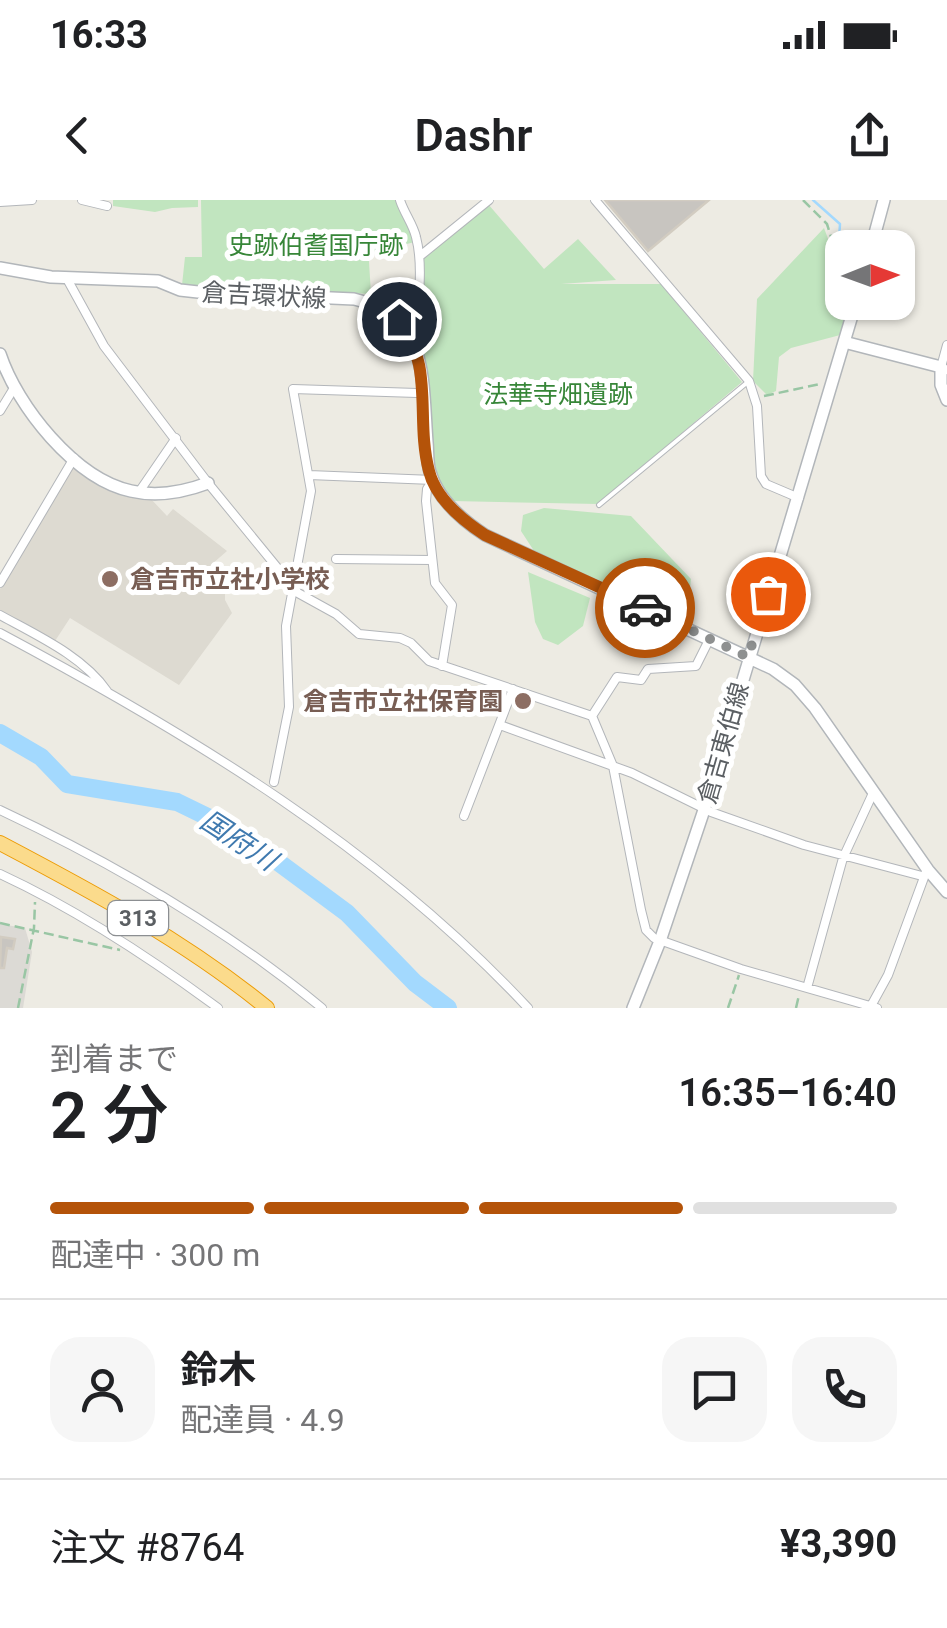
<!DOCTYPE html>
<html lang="ja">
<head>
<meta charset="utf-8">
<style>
  :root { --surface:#fff; --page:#f6f6f6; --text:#202124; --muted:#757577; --line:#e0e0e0; --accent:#b45309 }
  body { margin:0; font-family:Roboto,"Noto Sans JP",sans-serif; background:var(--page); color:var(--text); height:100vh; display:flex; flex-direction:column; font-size:38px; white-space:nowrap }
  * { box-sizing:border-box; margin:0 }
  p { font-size:32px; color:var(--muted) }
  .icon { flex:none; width:55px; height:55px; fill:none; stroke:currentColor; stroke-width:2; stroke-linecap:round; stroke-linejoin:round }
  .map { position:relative; height:808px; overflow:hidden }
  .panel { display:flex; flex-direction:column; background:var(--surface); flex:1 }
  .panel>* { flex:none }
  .needle { width:65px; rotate:89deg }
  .tools { position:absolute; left:825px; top:30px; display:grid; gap:20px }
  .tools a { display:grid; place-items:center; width:90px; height:90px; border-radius:20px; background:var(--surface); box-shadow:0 2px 8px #0004; font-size:50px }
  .pin { position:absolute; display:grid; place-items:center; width:85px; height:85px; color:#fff; margin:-42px; border:5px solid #fff; border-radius:50%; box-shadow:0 2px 10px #0007 }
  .courier { position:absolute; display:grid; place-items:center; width:100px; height:100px; margin:-50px; border:8px solid #b45309; border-radius:50%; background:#fff; color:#222; box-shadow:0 2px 12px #0007 }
  .headline em { font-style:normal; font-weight:600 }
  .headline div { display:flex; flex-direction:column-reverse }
  .headline { display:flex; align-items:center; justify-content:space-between; height:170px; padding:0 50px }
  h1 { font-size:65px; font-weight:600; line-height:75px }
  .bar { display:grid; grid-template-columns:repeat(4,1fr); gap:15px 10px; align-content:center; height:120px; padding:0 50px }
  .bar i { height:12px; border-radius:8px; background:var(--line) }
  .bar .on { background:var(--accent) }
  .bar p { grid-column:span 4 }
  .line { display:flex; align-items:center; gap:25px; padding:0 50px; border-top:2px solid var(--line) }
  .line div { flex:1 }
  .round { display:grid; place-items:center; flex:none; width:105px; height:105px; border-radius:30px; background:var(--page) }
  .status { display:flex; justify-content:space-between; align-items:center; height:70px; padding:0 50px; background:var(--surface); direction:ltr }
  .status svg { height:28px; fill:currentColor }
  header { display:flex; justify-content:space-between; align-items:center; height:130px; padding:0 50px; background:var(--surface); font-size:45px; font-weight:600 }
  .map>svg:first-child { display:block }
</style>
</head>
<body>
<div class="status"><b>16:33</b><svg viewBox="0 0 49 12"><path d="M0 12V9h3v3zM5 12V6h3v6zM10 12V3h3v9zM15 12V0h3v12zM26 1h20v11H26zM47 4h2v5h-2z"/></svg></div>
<header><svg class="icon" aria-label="back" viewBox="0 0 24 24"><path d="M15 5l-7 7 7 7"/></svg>Dashr<svg class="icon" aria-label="share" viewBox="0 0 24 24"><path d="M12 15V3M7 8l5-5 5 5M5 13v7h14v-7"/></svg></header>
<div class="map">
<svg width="947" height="808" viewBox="0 0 947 808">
  <rect width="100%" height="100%" fill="#edebe3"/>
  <!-- industrial -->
  <path fill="#dcdad5" d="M 0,724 L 25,728 L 32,752 L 23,808 L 0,808 Z"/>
  <!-- education -->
  <path fill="#dddad1" d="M 73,262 L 116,291 L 138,298 L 150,298 L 167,316 L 173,309 L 227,351 L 204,371 L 225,388 L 225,400 L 232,413 L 179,485 L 70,418 L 55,441 L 0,412 L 0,389 Z"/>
  <!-- green -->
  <path fill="#c1e5bf" d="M 113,0 L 198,0 L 198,7 L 172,8 L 155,12 L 113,6 Z
    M 201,0 L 398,0 L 415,42 L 373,52 L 372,35 L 369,62 L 371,94 L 182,85 L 185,57 L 202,57 Z
    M 488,4 L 544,69 L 578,39 L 616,80 L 561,84 L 661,84 L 742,182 L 598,304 L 452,301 L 439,283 L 431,245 L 425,163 L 418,133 L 421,58 Z
    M 824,28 L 830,44 L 842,59 L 842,102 L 854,103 L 844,134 L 791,148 L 779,157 L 776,191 L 767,195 L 753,181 L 757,99 Z
    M 544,308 L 631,316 L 691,379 L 688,407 L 673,411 L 536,354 L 521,331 L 523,315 Z
    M 528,372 L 590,398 L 583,426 L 558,445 L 543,439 L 535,422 Z"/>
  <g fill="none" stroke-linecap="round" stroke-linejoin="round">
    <!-- stream -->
    <path stroke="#a3d9fe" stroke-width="2.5" d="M 813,0 L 840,24 L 839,39 L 845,48"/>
    <!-- river -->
    <path stroke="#a3d9fe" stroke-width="18" d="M 0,533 L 41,557 L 67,584 L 177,602 L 216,621 L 270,656 L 347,713 L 415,783 L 448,808"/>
  </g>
  <!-- building -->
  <path fill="#c8c5c0" stroke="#d2ccc1" stroke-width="2.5" d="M 605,0 L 709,0 L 648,51 Z
    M 1,737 L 15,739 L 13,749 L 7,748 L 4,768 L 0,768 Z"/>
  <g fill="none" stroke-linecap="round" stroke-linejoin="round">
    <defs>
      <path id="lane" d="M 599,305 L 749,181"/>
      <path id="street" d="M 82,0 L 107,6
        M 400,0 C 404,13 413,24 416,37 C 422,60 422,113 408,133
        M 595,0 L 749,181 L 757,206 L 761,276 L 766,284 L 799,298
        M 0,2 L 32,0
        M 420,56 L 489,0
        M 66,77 L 104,146 L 208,283 L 298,393 L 336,414 L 359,434 L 400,438 L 411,443 L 429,461 L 592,516 L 613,566 L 641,710 L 646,730 L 654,738 L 741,769 L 877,808
        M 947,145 L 941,167 L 947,170
        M 0,211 L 14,188
        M 309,275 L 433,280 L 427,289 L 426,301 L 435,383 L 452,405 L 442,466
        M 139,292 L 176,238
        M 336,359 L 432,360
        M 0,383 L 74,258
        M 0,415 C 36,435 83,456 107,491
        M 0,433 C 191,535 380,649 528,808
        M 592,516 L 617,477 L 641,480 L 648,469 L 696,466 L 710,438
        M 500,525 L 632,573 L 711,612 L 804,645 L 922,676
        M 274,582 L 289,507 L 286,426 L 311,291 L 293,189 L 417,193
        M 0,610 C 115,664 224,727 322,808
        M 464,616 L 513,489
        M 0,674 C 78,710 149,757 218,808
        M 807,788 L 843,658 L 873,593
        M 871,806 L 888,775 L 926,672"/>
      <path id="secondary" d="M 871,48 L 884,0
        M 0,68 L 51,77 L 158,81 L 180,90 L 198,92 L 354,99 C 429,116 422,178 427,242 C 428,252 427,263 430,272 C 438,300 462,320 485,335 L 773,469 L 795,485 L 815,508 L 928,670 L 947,692
        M 844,142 L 941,167 L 941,185 L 947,200
        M 0,154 C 17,206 75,279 131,291 C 157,297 184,292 208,283
        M 633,808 L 660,741 L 705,607 L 856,102"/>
      <path id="highway" d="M 0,643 C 93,692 185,741 267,808"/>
    </defs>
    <!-- lane casing -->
    <use href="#lane" stroke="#b3b6ba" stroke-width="6"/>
    <!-- street casing -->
    <use href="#street" stroke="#b3b6ba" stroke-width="10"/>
    <!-- secondary casing -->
    <use href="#secondary" stroke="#b2b6ba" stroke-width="14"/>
    <!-- highway casing -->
    <use href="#highway" stroke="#ec9b04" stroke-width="16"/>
    <!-- path -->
    <path stroke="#99c6a4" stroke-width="2.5" stroke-dasharray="10 5" stroke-linecap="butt" d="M 803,0 L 827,24 L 833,43 L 842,55
      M 764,196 L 820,184
      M 0,723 L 120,750
      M 18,808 L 34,728 L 35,702
      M 728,808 L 739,775
      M 796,808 L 799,795"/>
    <!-- lane -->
    <use href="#lane" stroke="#fff" stroke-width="4"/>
    <!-- street -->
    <use href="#street" stroke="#fff" stroke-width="8"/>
    <!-- secondary -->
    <use href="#secondary" stroke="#fff" stroke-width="11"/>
    <!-- highway -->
    <use href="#highway" stroke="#fbdb8c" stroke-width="14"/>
  </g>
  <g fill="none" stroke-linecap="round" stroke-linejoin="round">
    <!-- done -->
    <path stroke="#8e9090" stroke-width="10" stroke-dasharray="0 18" d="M 645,408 L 748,457 L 768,394"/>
    <!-- route -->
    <path stroke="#b45309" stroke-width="12" d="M 399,119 C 435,168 415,217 429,271 C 436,299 462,320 485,335 L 645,408"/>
  </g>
  <!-- markers -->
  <g fill="#8d6e63" stroke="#fff" stroke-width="4">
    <circle cx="110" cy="379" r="10"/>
    <circle cx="523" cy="501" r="10"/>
  </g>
  <g text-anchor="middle" stroke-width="10" stroke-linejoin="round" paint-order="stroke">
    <!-- shield labels -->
    <rect fill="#fff" stroke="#8c8f92" stroke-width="2.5" x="108" y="701" width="60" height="34" rx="8"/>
    <g font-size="22" font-weight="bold" fill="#5b5f63">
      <text x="138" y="726">313</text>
    </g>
    <!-- park labels -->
    <g font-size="25" fill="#378638" stroke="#fff">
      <text x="316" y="54">史跡伯耆国庁跡</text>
      <text x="558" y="203">法華寺畑遺跡</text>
    </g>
    <!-- street labels -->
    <g font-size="25" fill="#5b5f63" stroke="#fff">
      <text transform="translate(264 95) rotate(3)" y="9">倉吉環状線</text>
      <text transform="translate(723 543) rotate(-74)" y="9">倉吉東伯線</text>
    </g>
    <!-- education labels -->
    <g font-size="25" font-weight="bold" fill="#785e54" stroke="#fff" text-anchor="start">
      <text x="130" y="388">倉吉市立社小学校</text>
      <text x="503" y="510" text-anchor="end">倉吉市立社保育園</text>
    </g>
    <!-- water labels -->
    <g font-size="28" font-style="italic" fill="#407aaf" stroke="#fff">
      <text transform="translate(239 640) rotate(33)" y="10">国府川</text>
    </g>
  </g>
</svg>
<div class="tools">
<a><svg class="needle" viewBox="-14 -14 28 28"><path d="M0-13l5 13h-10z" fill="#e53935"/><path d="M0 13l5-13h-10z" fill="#757577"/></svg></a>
</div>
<div class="pin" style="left:768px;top:394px;background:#ea580c"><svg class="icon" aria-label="bag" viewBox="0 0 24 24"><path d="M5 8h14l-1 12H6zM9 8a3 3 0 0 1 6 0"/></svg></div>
<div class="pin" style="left:399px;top:119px;background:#1f2937"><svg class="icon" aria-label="home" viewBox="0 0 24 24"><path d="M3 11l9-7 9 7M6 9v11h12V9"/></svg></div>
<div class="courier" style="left:645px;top:408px"><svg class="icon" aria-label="car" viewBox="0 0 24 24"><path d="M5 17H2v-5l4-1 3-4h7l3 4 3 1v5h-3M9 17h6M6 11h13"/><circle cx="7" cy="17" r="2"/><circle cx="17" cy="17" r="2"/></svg></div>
</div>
<section class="panel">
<div class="headline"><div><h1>2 分</h1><p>到着まで</p></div><em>16:35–16:40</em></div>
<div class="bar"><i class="on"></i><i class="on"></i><i class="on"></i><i></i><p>配達中 · 300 m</p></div>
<div class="line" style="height:180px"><a class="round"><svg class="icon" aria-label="person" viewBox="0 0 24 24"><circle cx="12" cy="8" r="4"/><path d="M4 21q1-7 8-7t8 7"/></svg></a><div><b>鈴木</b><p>配達員 · 4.9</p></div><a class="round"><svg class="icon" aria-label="chat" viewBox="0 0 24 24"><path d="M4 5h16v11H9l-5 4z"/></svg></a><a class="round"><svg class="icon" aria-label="phone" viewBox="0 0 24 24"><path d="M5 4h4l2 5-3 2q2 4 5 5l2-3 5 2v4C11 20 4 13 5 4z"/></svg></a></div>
<div class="line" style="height:130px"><div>注文 #8764</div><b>¥3,390</b></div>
</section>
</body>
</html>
